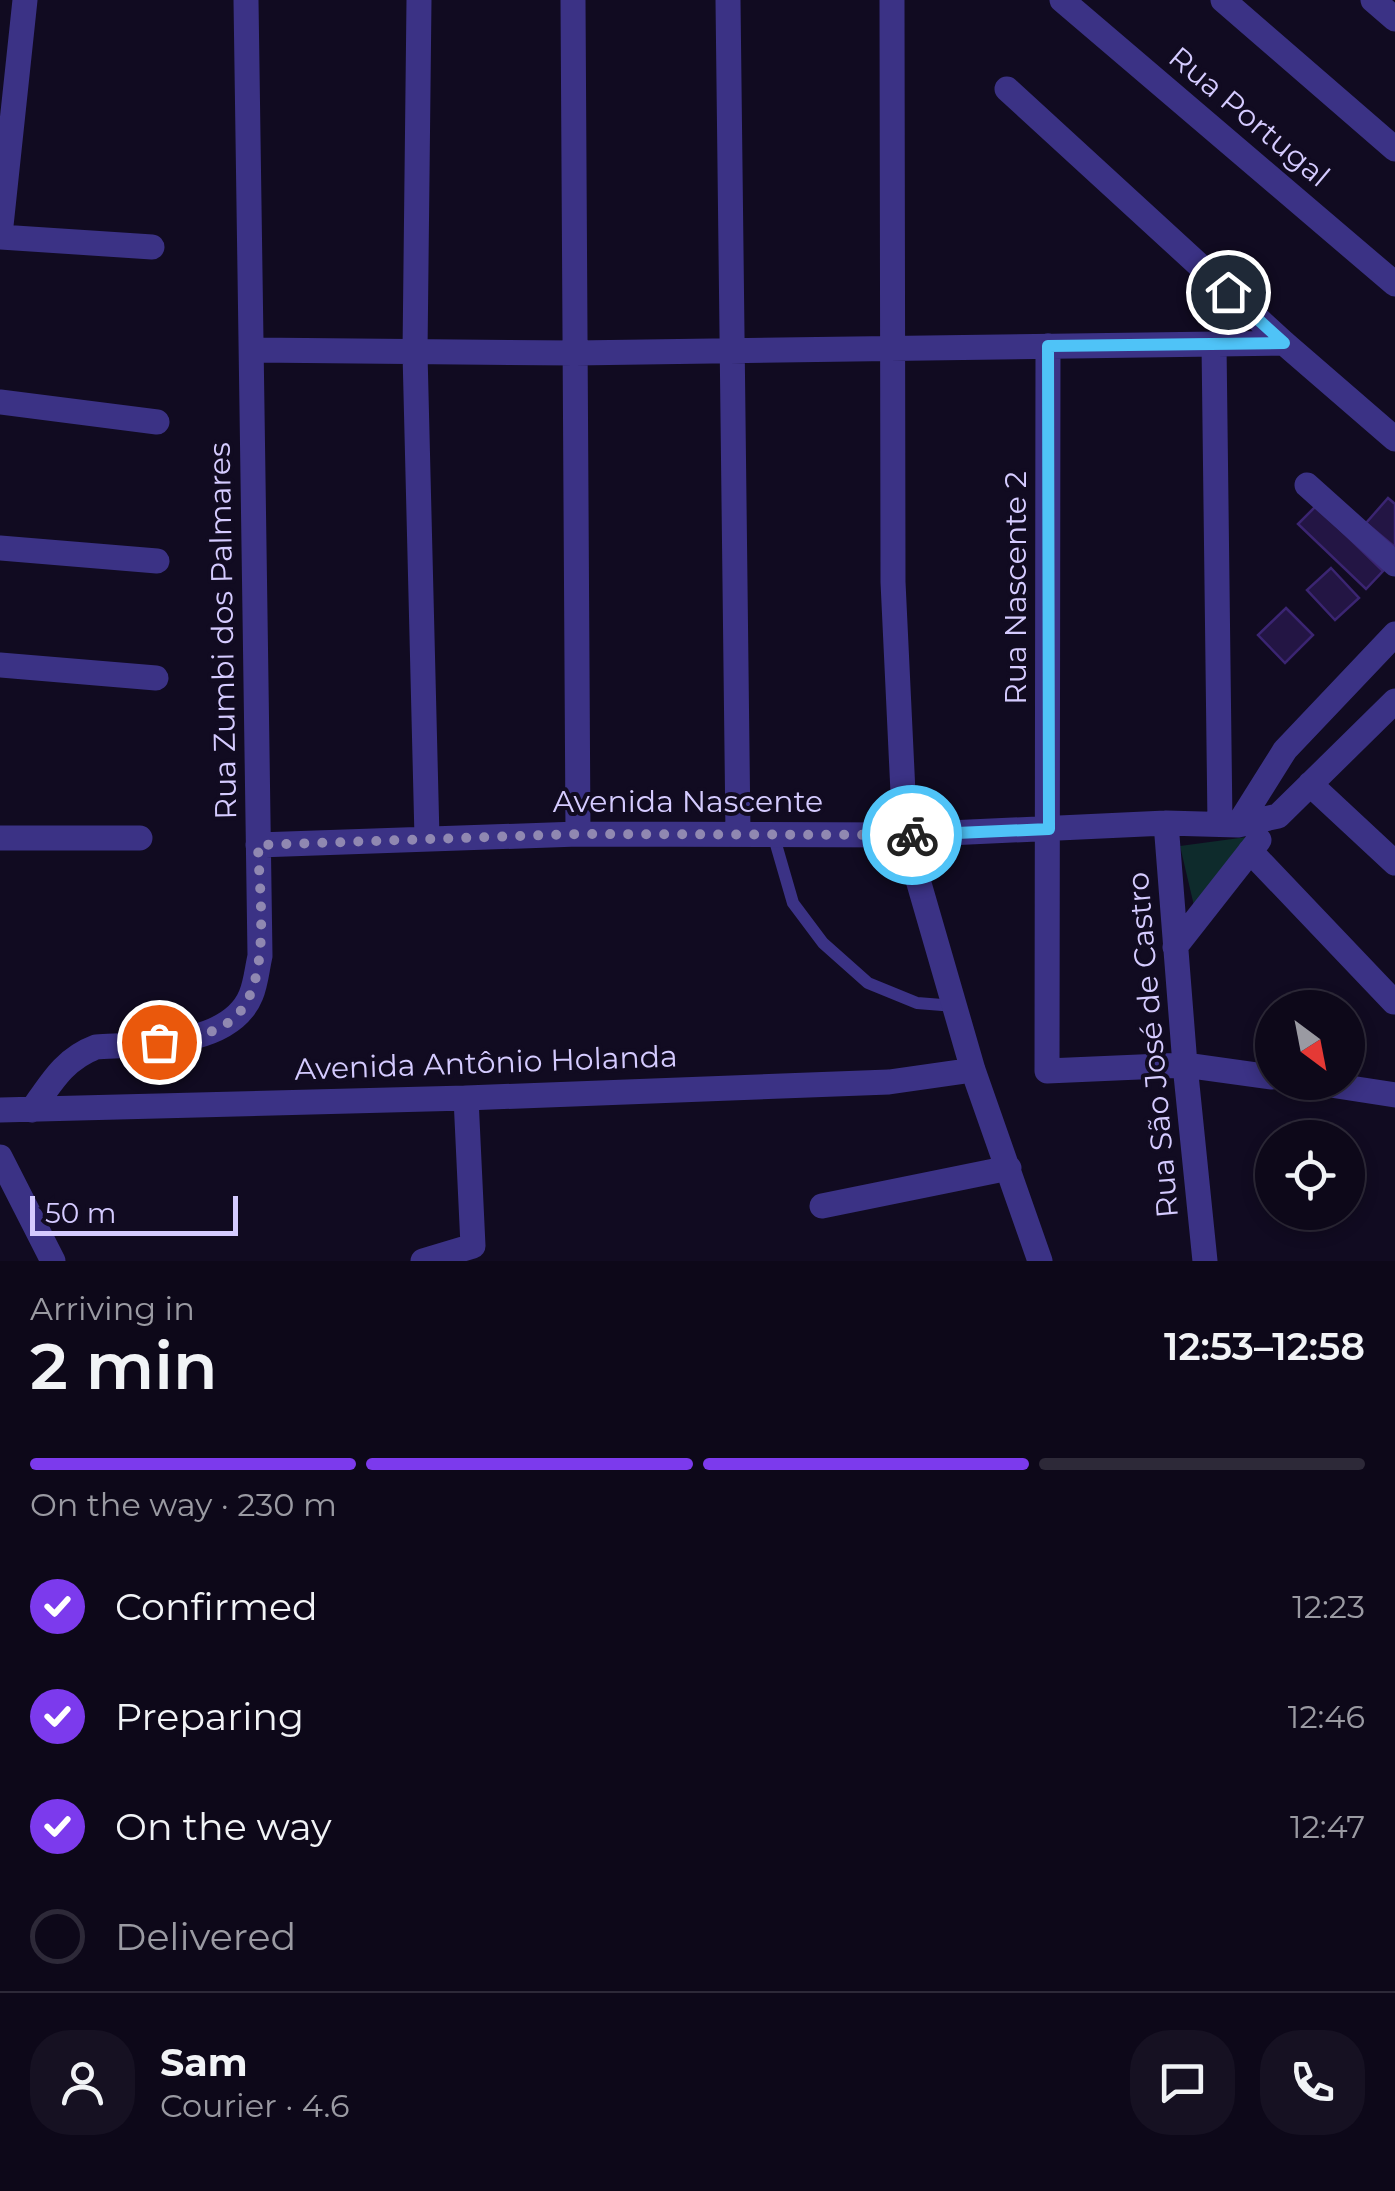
<!DOCTYPE html>
<html lang="en">
<head>
<meta charset="utf-8">
<style>
  :root { --surface:#0d0819; --page:#161122; --text:#f1f3f6; --muted:#9a9aa2; --line:#2d2938; --accent:#7c3aed }
  body { margin:0; font-family:Montserrat,sans-serif; background:var(--page); color:var(--text); height:100vh; display:flex; flex-direction:column; font-size:38px; white-space:nowrap }
  * { box-sizing:border-box; margin:0 }
  p { font-size:32px; color:var(--muted) }
  .icon { flex:none; width:55px; height:55px; fill:none; stroke:currentColor; stroke-width:2; stroke-linecap:round; stroke-linejoin:round }
  .map { position:relative; height:1261px; overflow:hidden }
  .drawer { display:flex; flex-direction:column; background:var(--surface); flex:1 }
  .drawer>* { flex:none }
  .needle { width:65px; rotate:148deg }
  .buttons { position:absolute; left:1255px; top:990px; display:grid; gap:20px }
  .buttons a { display:grid; place-items:center; width:110px; height:110px; border-radius:50%; background:var(--surface); box-shadow:0 5px 15px #0003,0 0 0 2px var(--line); font-size:50px }
  .scale { position:absolute; left:30px; bottom:25px; width:208px; box-sizing:border-box; padding-left:10px; border:5px solid #d5cbff; border-top:0; font-size:28px; line-height:35px; white-space:nowrap; color:#d5cbff; -webkit-text-stroke:8px #110b21; paint-order:stroke }
  .pin { position:absolute; display:grid; place-items:center; width:85px; height:85px; color:#fff; margin:-42px; border:5px solid #fff; border-radius:50%; box-shadow:0 2px 10px #0007 }
  .courier { position:absolute; display:grid; place-items:center; width:100px; height:100px; margin:-50px; border:8px solid #4fc3f7; border-radius:50%; background:#fff; color:#222; box-shadow:0 2px 12px #0007 }
  .overview em { font-style:normal; font-weight:600 }
  .overview div { display:flex; flex-direction:column-reverse }
  .overview { display:flex; align-items:center; justify-content:space-between; height:170px; padding:0 30px }
  h1 { font-size:65px; font-weight:600; line-height:75px }
  .bar { display:grid; grid-template-columns:repeat(4,1fr); gap:15px 10px; align-content:center; height:120px; padding:0 30px }
  .bar i { height:12px; border-radius:8px; background:var(--line) }
  .bar .active { background:var(--accent) }
  .bar p { grid-column:span 4 }
  .line { display:flex; align-items:center; gap:25px; padding:0 30px; border-top:2px solid var(--line) }
  .line div { flex:1 }
  .round { display:grid; place-items:center; flex:none; width:105px; height:105px; border-radius:40px; background:var(--page) }
  ol { padding:0 30px; list-style:none }
  li { display:flex; align-items:center; gap:30px; height:110px }
  li p { margin-inline-start:auto }
  li .icon { padding:10px; border-radius:50%; background:var(--accent); color:#fff; stroke-width:4 }
  li:last-child { color:var(--muted) }
  li i { width:55px; height:55px; border:5px solid var(--line); border-radius:50% }
  .map>svg:first-child { display:block }
</style>
</head>
<body>
<div class="map">
<svg width="1395" height="1261" viewBox="0 0 1395 1261">
  <rect width="100%" height="100%" fill="#110b21"/>
  <!-- green -->
  <path fill="#0e2b2c" d="M 1247,837 L 1195,910 L 1180,846 Z"/>
  <!-- building -->
  <path fill="#231544" stroke="#3b2572" stroke-width="2.5" d="M 1388,498 L 1395,504 L 1395,547 L 1366,523 Z
    M 1316,506 L 1383,571 L 1366,589 L 1298,524 Z
    M 1331,568 L 1359,598 L 1335,620 L 1307,590 Z
    M 1286,608 L 1313,635 L 1285,663 L 1258,635 Z"/>
  <g fill="none" stroke-linecap="round" stroke-linejoin="round">
    <!-- service -->
    <path stroke="#3b3285" stroke-width="12" d="M 773,834 L 793,903 L 823,943 L 868,983 L 917,1003 L 955,1006"/>
    <!-- minor -->
    <path stroke="#3b3285" stroke-width="25" d="M 419,0 L 415,353 L 427,838
      M 573,0 L 578,834
      M 728,0 L 738,834
      M 892,0 L 893,582 L 905,835 L 973,1070 L 1040,1261
      M 1062,0 L 1395,284
      M 1223,0 L 1395,149
      M 1373,0 L 1395,19
      M 1007,89 L 1284,343 L 1395,439
      M 0,235 L 25,0
      M 0,237 L 152,247
      M 1214,344 L 1220,824
      M 1048,346 L 1047,1071 L 1185,1065 L 1272,1077
      M 252,350 L 575,353 L 1284,343
      M 0,402 L 157,422
      M 1307,485 L 1395,564
      M 0,548 L 157,561
      M 0,665 L 156,678
      M 1310,784 L 1395,863
      M 1166,823 L 1185,1065 L 1205,1261
      M 1238,825 L 1285,750 L 1395,634
      M 0,838 L 140,838
      M 258,845 L 578,834 L 905,835 L 1166,823 L 1238,825 L 1278,816 L 1395,701
      M 1250,851 L 1394,1002
      M 1175,947 L 1259,840
      M 1311,1082 L 1395,1095
      M 0,1110 L 466,1098 L 889,1082 L 973,1070
      M 32,1110 C 51,1083 64,1059 96,1047 C 143,1044 230,1047 251,995 C 256,983 257,969 260,956 L 246,0
      M 0,1157 L 53,1261
      M 822,1206 L 1009,1168
      M 423,1261 L 473,1246 L 466,1098"/>
  </g>
  <g fill="none" stroke-linecap="round" stroke-linejoin="round">
    <!-- done -->
    <path stroke="#9088b1" stroke-width="10" stroke-dasharray="0 18" d="M 159,1042 C 184,1039 213,1036 233,1019 C 273,985 259,892 258,845 L 578,834 L 912,835"/>
    <!-- route -->
    <path stroke="#4fc3f7" stroke-width="12" d="M 912,835 L 1049,829 L 1048,346 L 1284,343 L 1228,292"/>
  </g>
  <g text-anchor="middle" stroke-width="8" stroke-linejoin="round" paint-order="stroke">
    <!-- street labels -->
    <g font-size="30" fill="#d5cbff" stroke="#110b21">
      <text transform="translate(1249 117) rotate(40)" y="10">Rua Portugal</text>
      <text transform="translate(1016 588) rotate(-90)" y="10">Rua Nascente 2</text>
      <text transform="translate(223 631) rotate(-91)" y="10">Rua Zumbi dos Palmares</text>
      <text x="688" y="812">Avenida Nascente</text>
      <text transform="translate(1153 1045) rotate(-95)" y="10">Rua São José de Castro</text>
      <text transform="translate(486 1063) rotate(-2)" y="10">Avenida Antônio Holanda</text>
    </g>
  </g>
</svg>
<div class="buttons">
<a><svg class="needle" viewBox="-14 -14 28 28"><path d="M0-13l5 13h-10z" fill="#e53935"/><path d="M0 13l5-13h-10z" fill="#9a9aa2"/></svg></a>
<a><svg class="icon" aria-label="locate" viewBox="0 0 24 24"><circle cx="12" cy="12" r="6"/><path d="M12 2v4M12 18v4M2 12h4M18 12h4"/></svg></a>
</div>
<div class="scale">50 m</div>
<div class="pin" style="left:159px;top:1042px;background:#ea580c"><svg class="icon" aria-label="bag" viewBox="0 0 24 24"><path d="M5 8h14l-1 12H6zM9 8a3 3 0 0 1 6 0"/></svg></div>
<div class="pin" style="left:1228px;top:292px;background:#1f2937"><svg class="icon" aria-label="home" viewBox="0 0 24 24"><path d="M3 11l9-7 9 7M6 9v11h12V9"/></svg></div>
<div class="courier" style="left:912px;top:835px"><svg class="icon" aria-label="bike" viewBox="0 0 24 24"><circle cx="6" cy="16" r="4"/><circle cx="18" cy="16" r="4"/><path d="M6 16l4-8h5l3 8M10 8l3 8H6M13 5h3"/></svg></div>
</div>
<section class="drawer">
<div class="overview"><div><h1>2 min</h1><p>Arriving in</p></div><em>12:53–12:58</em></div>
<div class="bar"><i class="active"></i><i class="active"></i><i class="active"></i><i></i><p>On the way · 230 m</p></div>
<ol>
<li><svg class="icon" aria-label="check" viewBox="0 0 24 24"><path d="M5 12l5 5 9-10"/></svg>Confirmed<p>12:23</p></li>
<li><svg class="icon" aria-label="check" viewBox="0 0 24 24"><path d="M5 12l5 5 9-10"/></svg>Preparing<p>12:46</p></li>
<li><svg class="icon" aria-label="check" viewBox="0 0 24 24"><path d="M5 12l5 5 9-10"/></svg>On the way<p>12:47</p></li>
<li><i></i>Delivered</li>
</ol>
<div class="line" style="height:180px"><a class="round"><svg class="icon" aria-label="person" viewBox="0 0 24 24"><circle cx="12" cy="8" r="4"/><path d="M4 21q1-7 8-7t8 7"/></svg></a><div><b>Sam</b><p>Courier · 4.6</p></div><a class="round"><svg class="icon" aria-label="chat" viewBox="0 0 24 24"><path d="M4 5h16v11H9l-5 4z"/></svg></a><a class="round"><svg class="icon" aria-label="phone" viewBox="0 0 24 24"><path d="M5 4h4l2 5-3 2q2 4 5 5l2-3 5 2v4C11 20 4 13 5 4z"/></svg></a></div>
</section>
</body>
</html>
